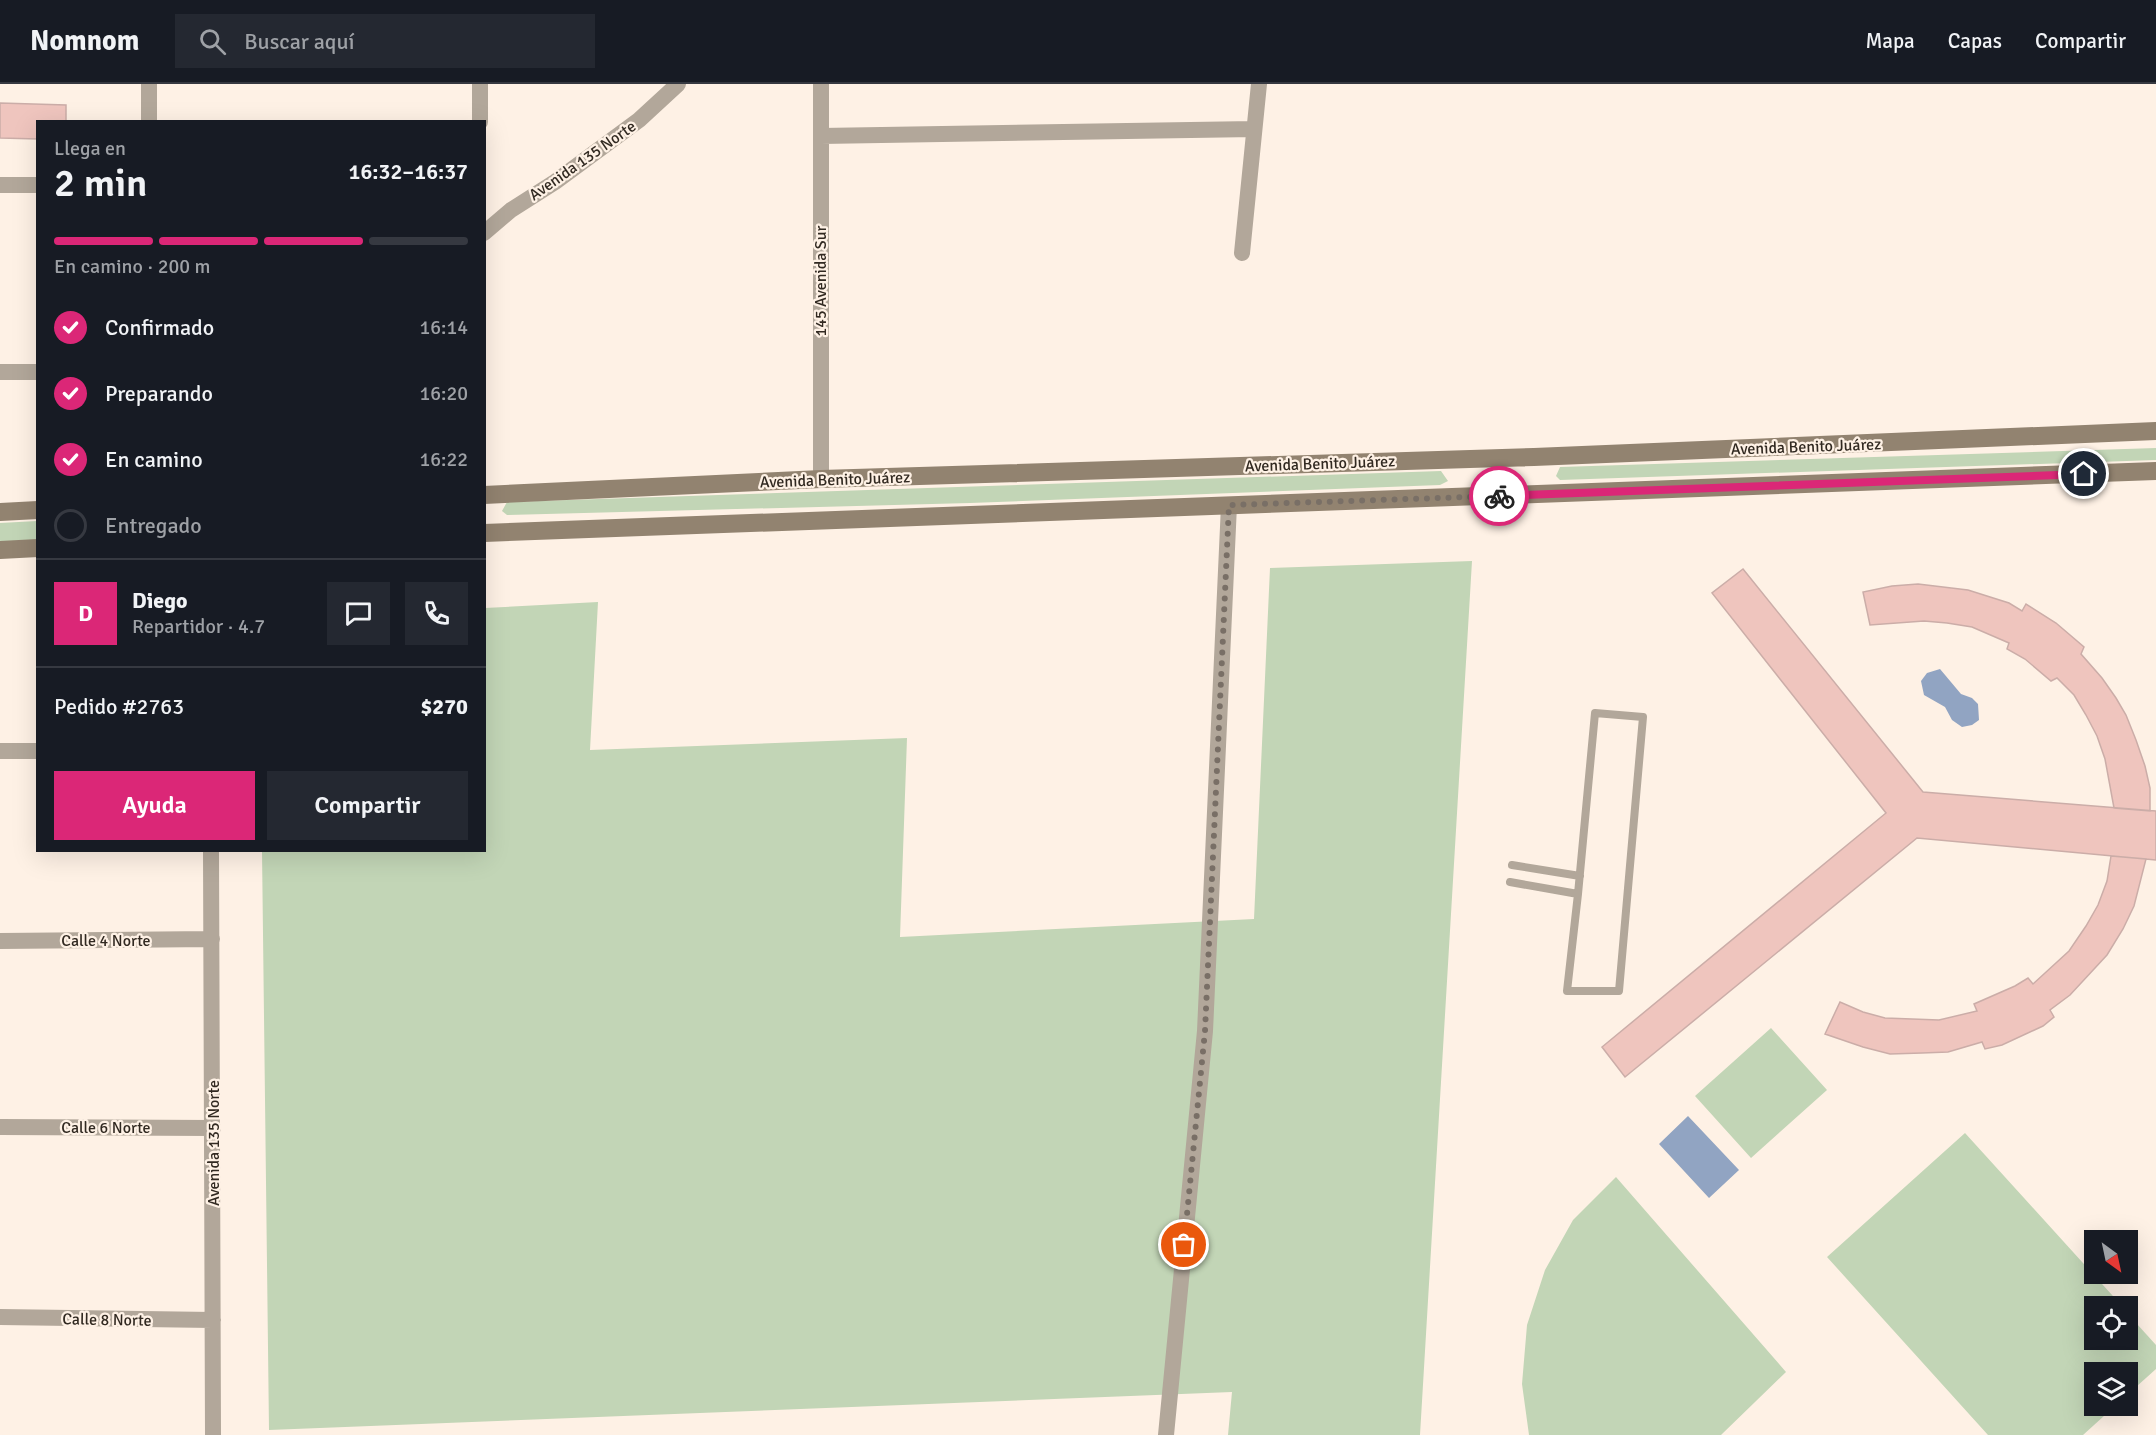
<!DOCTYPE html>
<html lang="es">
<head>
<meta charset="utf-8">
<style>
  :root { --surface:#171b24; --page:#242831; --text:#f1f3f6; --muted:#9ea1a6; --line:#363941; --accent:#db2777 }
  body { margin:0; font-family:Signika,sans-serif; background:var(--page); color:var(--text); height:100vh; display:flex; flex-direction:column; font-size:22px; white-space:nowrap }
  * { box-sizing:border-box; margin:0 }
  p { font-size:20px; color:var(--muted) }
  .icon { flex:none; width:33px; height:33px; fill:none; stroke:currentColor; stroke-width:2; stroke-linecap:round; stroke-linejoin:round }
  .map { position:relative; flex:1; overflow:hidden }
  .side { position:absolute; left:36px; top:36px; width:450px; height:732px; display:flex; flex-direction:column; background:var(--surface); border-radius:0px; box-shadow:0 6px 24px #0002 }
  .side>* { flex:none }
  .needle { width:39px; rotate:147deg }
  .tools { position:absolute; left:2084px; top:1146px; display:grid; gap:12px }
  .tools a { display:grid; place-items:center; width:54px; height:54px; border-radius:0px; background:var(--surface); box-shadow:0 6px 24px #0002; font-size:30px }
  .pin { position:absolute; display:grid; place-items:center; width:51px; height:51px; color:#fff; margin:-26px; border:3px solid #fff; border-radius:50%; box-shadow:0 2px 6px #0007 }
  .courier { position:absolute; display:grid; place-items:center; width:60px; height:60px; margin:-30px; border:4px solid #db2777; border-radius:50%; background:#fff; color:#222; box-shadow:0 2px 8px #0007 }
  .headline em { font-style:normal; font-weight:600 }
  .headline div { display:flex; flex-direction:column-reverse }
  .headline { display:flex; align-items:center; justify-content:space-between; height:102px; padding:0 18px }
  h1 { font-size:39px; font-weight:600; line-height:45px }
  .bar { display:grid; grid-template-columns:repeat(4,1fr); gap:9px 6px; align-content:center; height:72px; padding:0 18px }
  .bar i { height:8px; border-radius:4px; background:var(--line) }
  .bar .active { background:var(--accent) }
  .bar p { grid-column:span 4 }
  .line { display:flex; align-items:center; gap:15px; padding:0 18px; border-top:2px solid var(--line) }
  .line div { flex:1 }
  .round { display:grid; place-items:center; flex:none; width:63px; height:63px; border-radius:0px; background:var(--page) }
  ol { padding:0 18px; list-style:none }
  li { display:flex; align-items:center; gap:18px; height:66px }
  li p { margin-inline-start:auto }
  li .icon { padding:6px; border-radius:50%; background:var(--accent); color:#fff; stroke-width:4 }
  li:last-child { color:var(--muted) }
  li i { width:33px; height:33px; border:3px solid var(--line); border-radius:50% }
  .button { display:flex; gap:12px; margin-top:auto; padding:12px 18px }
  .button a { flex:1; height:69px; border-radius:0px; background:var(--accent); color:#fff; font-size:24px; font-weight:600; line-height:69px; text-align:center }
  .button a+a { background:var(--page); color:var(--text) }
  header { display:flex; align-items:center; gap:36px; box-sizing:border-box; height:84px; padding:0 30px; background:var(--surface); border-bottom:2px solid var(--line) }
  header strong { font-size:28px }
  nav { display:flex; gap:33px; margin-inline-start:auto; font-size:21px }
  .search { width:420px; height:54px; background:var(--page); display:flex; align-items:center; gap:15px; box-sizing:border-box; padding:0 21px; border-radius:0px; color:var(--muted); font-size:22px }
  .map>svg:first-child { display:block }
</style>
</head>
<body>
<header>
<strong>Nomnom</strong>
<div class="search"><svg class="icon" aria-label="search" viewBox="0 0 24 24"><circle cx="10" cy="10" r="6"/><path d="M15 15l6 6"/></svg>Buscar aquí</div>
<nav><a>Mapa</a><a>Capas</a><a>Compartir</a></nav>
</header>
<div class="map">
<svg width="2156" height="1351" viewBox="0 0 2156 1351">
  <rect width="100%" height="100%" fill="#fef1e5"/>
  <!-- green -->
  <path fill="#c2d5b6" d="M 2156,364 L 2156,376 L 1560,396 L 1556,392 L 1560,383 Z
    M 1441,387 L 1448,397 L 1440,401 L 970,419 L 507,431 L 502,427 L 507,418 Z
    M 37,437 L 37,457 L 0,458 L 0,439 Z
    M 1472,477 L 1420,1351 L 1228,1351 L 1232,1308 L 269,1346 L 262,767 L 484,766 L 485,524 L 598,518 L 590,666 L 907,654 L 900,853 L 1254,835 L 1270,484 Z
    M 1771,944 L 1827,1006 L 1751,1074 L 1695,1012 Z
    M 1965,1049 L 2122,1222 L 2094,1222 L 2094,1256 L 2127,1256 L 2127,1229 L 2156,1261 L 2156,1285 L 2127,1311 L 2127,1288 L 2094,1288 L 2094,1322 L 2115,1322 L 2083,1351 L 1988,1351 L 1827,1173 Z
    M 1616,1093 L 1786,1288 L 1721,1351 L 1529,1351 L 1522,1300 L 1527,1241 L 1545,1186 L 1573,1136 Z"/>
  <!-- water -->
  <path fill="#91a4c2" d="M 1940,585 L 1961,610 L 1972,614 L 1978,620 L 1979,636 L 1972,641 L 1962,643 L 1952,636 L 1945,623 L 1924,611 L 1921,597 L 1927,589 Z
    M 1688,1032 L 1739,1086 L 1709,1114 L 1659,1060 Z"/>
  <!-- building -->
  <path fill="#efc5be" stroke="#cbada8" stroke-width="1.5" d="M 0,19 L 66,21 L 66,38 L 38,38 L 38,55 L 0,54 Z
    M 1743,485 L 1923,708 L 2156,727 L 2156,776 L 1917,754 L 1625,993 L 1602,963 L 1886,729 L 1712,509 Z
    M 1918,500 L 1968,506 L 2009,519 L 2022,527 L 2026,520 L 2056,539 L 2084,563 L 2081,570 L 2102,594 L 2116,614 L 2126,631 L 2136,656 L 2145,682 L 2150,704 L 2150,727 L 2114,724 L 2105,675 L 2097,652 L 2086,631 L 2074,611 L 2057,594 L 2051,597 L 2025,575 L 2007,565 L 2009,559 L 1972,543 L 1947,539 L 1924,537 L 1870,541 L 1863,508 L 1892,502 Z
    M 2111,772 L 2146,775 L 2134,822 L 2123,845 L 2107,871 L 2070,911 L 2050,926 L 2054,933 L 2043,942 L 2002,961 L 1985,965 L 1982,958 L 1948,968 L 1922,969 L 1890,970 L 1863,963 L 1825,950 L 1840,918 L 1863,928 L 1885,934 L 1939,936 L 1977,927 L 1974,920 L 2015,902 L 2028,894 L 2033,900 L 2069,867 L 2086,842 L 2098,821 L 2107,797 Z"/>
  <g fill="none" stroke-linecap="round" stroke-linejoin="round">
    <!-- lane -->
    <path stroke="#b2a79a" stroke-width="8" d="M 1595,629 L 1643,633 L 1619,907 L 1567,907 L 1578,810 Z
      M 1512,781 L 1580,792
      M 1510,798 L 1578,810"/>
    <!-- street -->
    <path stroke="#b2a79a" stroke-width="16" d="M 149,0 L 149,38
      M 821,0 L 821,395
      M 480,38 L 480,0
      M 821,52 L 1254,45
      M 0,101 L 38,101
      M 484,149 L 511,126 L 555,98 L 639,36 L 678,0
      M 1242,169 L 1259,0
      M 0,288 L 38,288
      M 0,667 L 38,667
      M 211,766 L 213,1351
      M 0,857 L 212,855
      M 0,1043 L 213,1044
      M 0,1233 L 213,1236
      M 1166,1351 L 1205,947 L 1229,421"/>
    <!-- secondary -->
    <path stroke="#928370" stroke-width="18" d="M 484,411 L 821,395 L 1534,373 L 2156,347
      M 0,428 L 38,426
      M 484,449 L 2156,387
      M 0,466 L 38,464"/>
  </g>
  <g fill="none" stroke-linecap="round" stroke-linejoin="round">
    <!-- done -->
    <path stroke="#796f66" stroke-width="6" stroke-dasharray="0 10.8" d="M 1184,1161 L 1205,947 L 1229,421 L 1499,412"/>
    <!-- route -->
    <path stroke="#db2777" stroke-width="8" d="M 1499,412 L 2084,390"/>
  </g>
  <g text-anchor="middle" stroke-width="4.5" stroke-linejoin="round" paint-order="stroke">
    <!-- street labels -->
    <g font-size="16" fill="#312921" stroke="#fef1e5">
      <text transform="translate(582 76) rotate(-35)" y="6">Avenida 135 Norte</text>
      <text transform="translate(820 197) rotate(-90)" y="6">145 Avenida Sur</text>
      <text transform="translate(1806 362) rotate(-2)" y="6">Avenida Benito Juárez</text>
      <text transform="translate(1320 379) rotate(-2)" y="6">Avenida Benito Juárez</text>
      <text transform="translate(835 395) rotate(-2)" y="6">Avenida Benito Juárez</text>
      <text x="106" y="862">Calle 4 Norte</text>
      <text x="106" y="1049">Calle 6 Norte</text>
      <text transform="translate(213 1059) rotate(-90)" y="6">Avenida 135 Norte</text>
      <text transform="translate(107 1235) rotate(1)" y="6">Calle 8 Norte</text>
    </g>
  </g>
</svg>
<div class="tools">
<a><svg class="needle" viewBox="-14 -14 28 28"><path d="M0-13l5 13h-10z" fill="#e53935"/><path d="M0 13l5-13h-10z" fill="#9ea1a6"/></svg></a>
<a><svg class="icon" aria-label="locate" viewBox="0 0 24 24"><circle cx="12" cy="12" r="6"/><path d="M12 2v4M12 18v4M2 12h4M18 12h4"/></svg></a>
<a><svg class="icon" aria-label="layers" viewBox="0 0 24 24"><path d="M12 4l9 5-9 5-9-5zM3 14l9 5 9-5"/></svg></a>
</div>
<div class="pin" style="left:1184px;top:1161px;background:#ea580c"><svg class="icon" aria-label="bag" viewBox="0 0 24 24"><path d="M5 8h14l-1 12H6zM9 8a3 3 0 0 1 6 0"/></svg></div>
<div class="pin" style="left:2084px;top:390px;background:#1f2937"><svg class="icon" aria-label="home" viewBox="0 0 24 24"><path d="M3 11l9-7 9 7M6 9v11h12V9"/></svg></div>
<div class="courier" style="left:1499px;top:412px"><svg class="icon" aria-label="bike" viewBox="0 0 24 24"><circle cx="6" cy="16" r="4"/><circle cx="18" cy="16" r="4"/><path d="M6 16l4-8h5l3 8M10 8l3 8H6M13 5h3"/></svg></div>
<section class="side">
<div class="headline"><div><h1>2 min</h1><p>Llega en</p></div><em>16:32–16:37</em></div>
<div class="bar"><i class="active"></i><i class="active"></i><i class="active"></i><i></i><p>En camino · 200 m</p></div>
<ol>
<li><svg class="icon" aria-label="check" viewBox="0 0 24 24"><path d="M5 12l5 5 9-10"/></svg>Confirmado<p>16:14</p></li>
<li><svg class="icon" aria-label="check" viewBox="0 0 24 24"><path d="M5 12l5 5 9-10"/></svg>Preparando<p>16:20</p></li>
<li><svg class="icon" aria-label="check" viewBox="0 0 24 24"><path d="M5 12l5 5 9-10"/></svg>En camino<p>16:22</p></li>
<li><i></i>Entregado</li>
</ol>
<div class="line" style="height:108px"><b class="round" style="background:var(--accent);color:#fff">D</b><div><b>Diego</b><p>Repartidor · 4.7</p></div><a class="round"><svg class="icon" aria-label="chat" viewBox="0 0 24 24"><path d="M4 5h16v11H9l-5 4z"/></svg></a><a class="round"><svg class="icon" aria-label="phone" viewBox="0 0 24 24"><path d="M5 4h4l2 5-3 2q2 4 5 5l2-3 5 2v4C11 20 4 13 5 4z"/></svg></a></div>
<div class="line" style="height:78px"><div>Pedido #2763</div><b>$270</b></div>
<div class="button"><a>Ayuda</a><a>Compartir</a></div>
</section>
</div>
</body>
</html>
